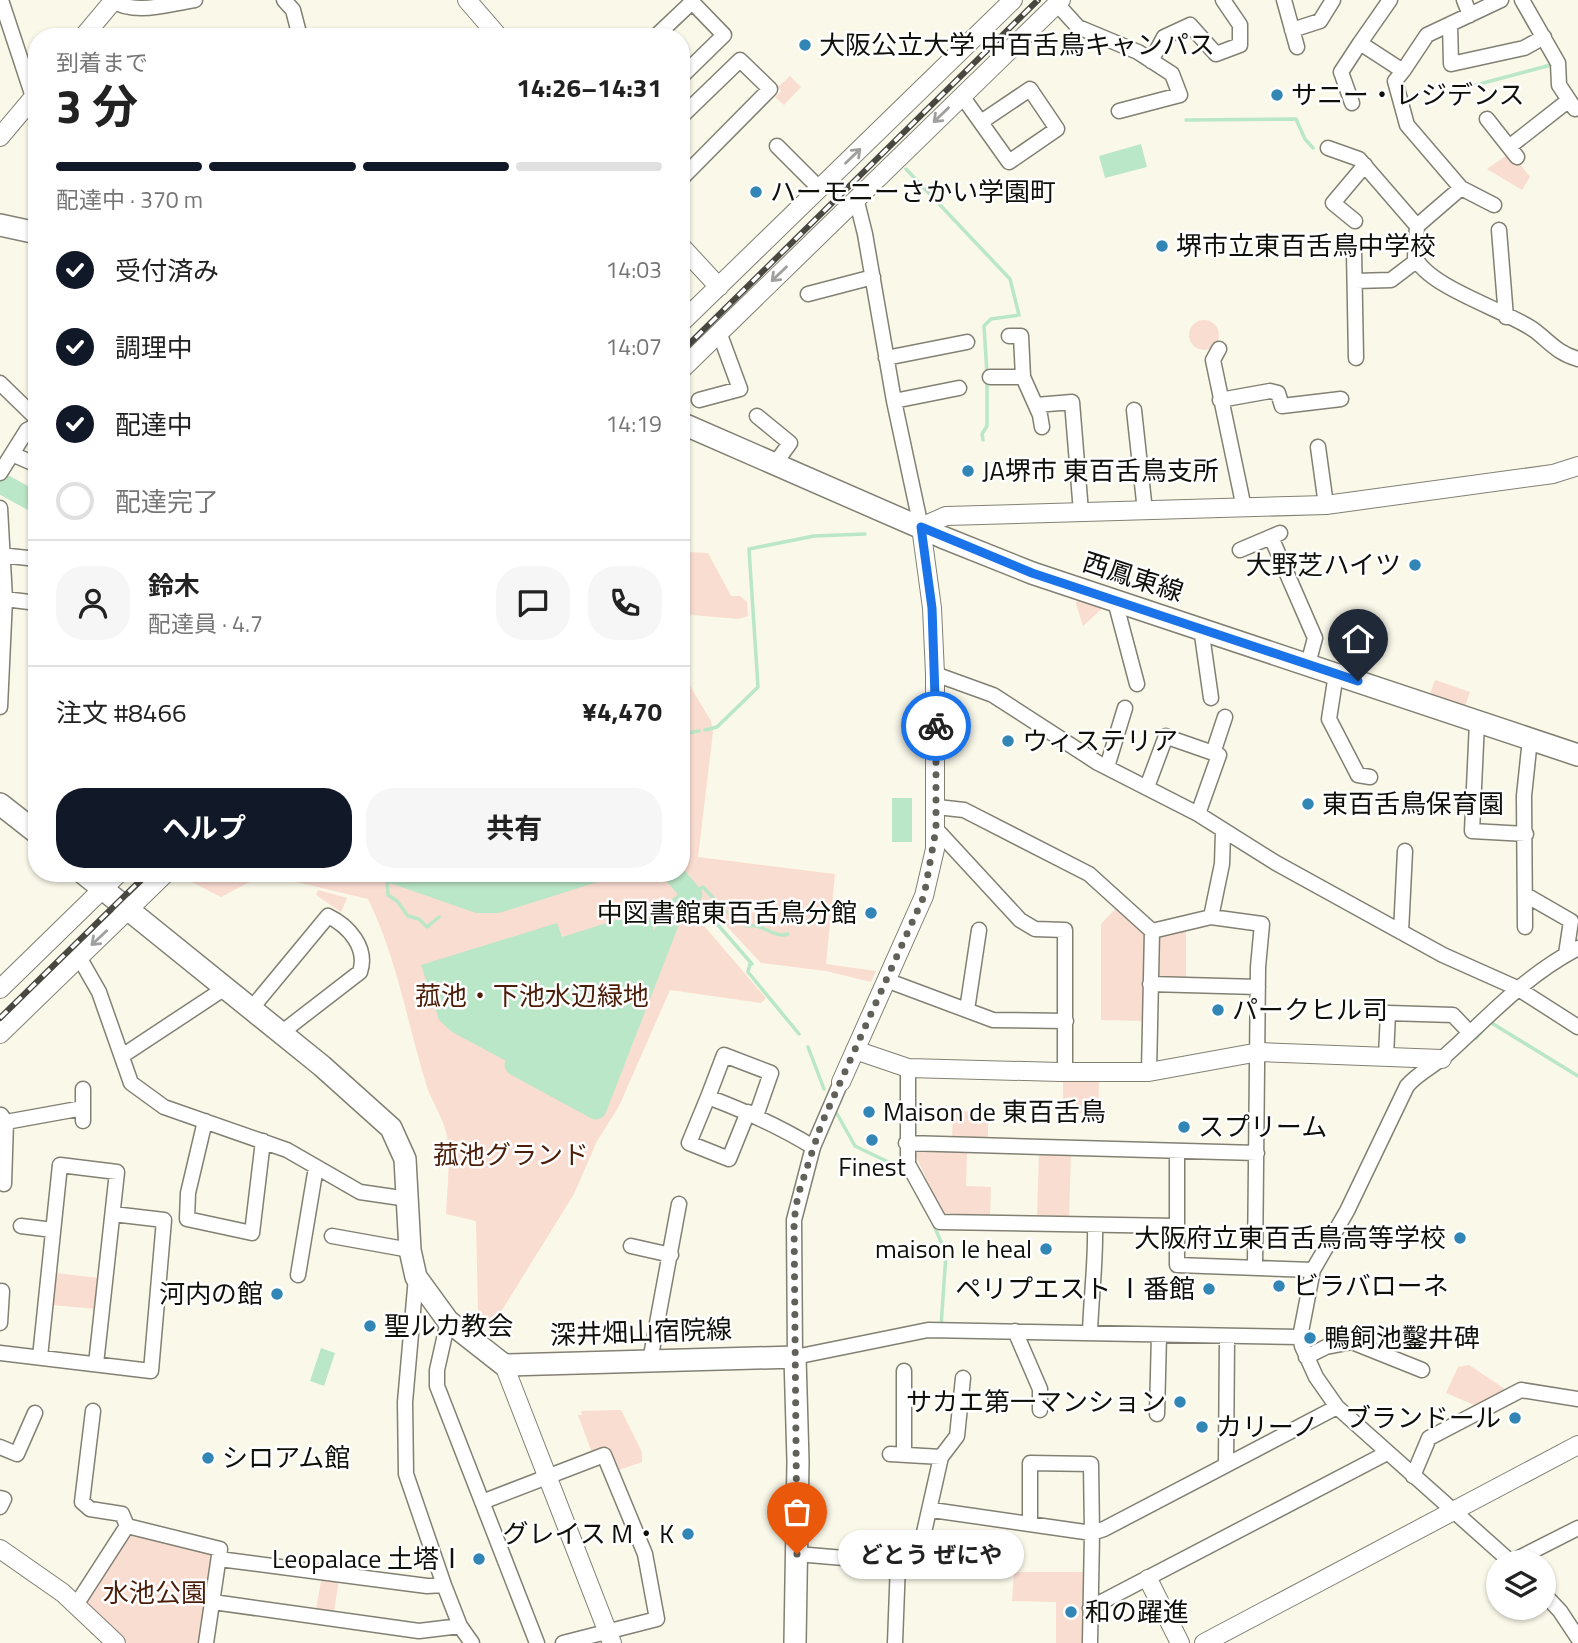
<!DOCTYPE html>
<html lang="ja">
<head>
<meta charset="utf-8">
<style>
  :root { --surface:#fff; --page:#f6f6f6; --text:#222; --muted:#767676; --line:#e0e0e0; --accent:#111827 }
  body { margin:0; font-family:"Titillium Web","Noto Sans JP",sans-serif; background:var(--page); color:var(--text); height:100vh; display:flex; flex-direction:column; font-size:26px; white-space:nowrap }
  * { box-sizing:border-box; margin:0 }
  p { font-size:23px; color:var(--muted) }
  .icon { flex:none; width:38px; height:38px; fill:none; stroke:currentColor; stroke-width:2; stroke-linecap:round; stroke-linejoin:round }
  .map { position:relative; flex:1; overflow:hidden }
  .details { position:absolute; left:28px; top:28px; width:662px; height:854px; display:flex; flex-direction:column; background:var(--surface); border-radius:28px; box-shadow:0 2px 5px #0004 }
  .details>* { flex:none }
  .buttons { position:absolute; left:1486px; top:1550px; display:grid; gap:14px }
  .buttons a { display:grid; place-items:center; width:70px; height:70px; border-radius:50%; background:var(--surface); box-shadow:0 2px 5px #0004; font-size:35px }
  .pin { position:absolute; display:grid; place-items:center; width:60px; height:60px; color:#fff; margin:-72px -30px; border-radius:50% 50% 50% 0; rotate:-45deg; box-shadow:0 0 7px #0007 }
  .pin .icon { rotate:45deg }
  .courier { position:absolute; display:grid; place-items:center; width:70px; height:70px; margin:-35px; border:5px solid #1a73e8; border-radius:50%; background:#fff; color:#222; box-shadow:0 2px 9px #0007 }
  .bubble { position:absolute; height:49px; border-radius:24px; background:var(--surface); box-shadow:0 2px 5px #0004; font-size:23px; font-weight:700; line-height:49px; text-align:center }
  .summary em { font-style:normal; font-weight:700 }
  .summary div { display:flex; flex-direction:column-reverse }
  .summary { display:flex; align-items:center; justify-content:space-between; height:119px; padding:0 28px }
  h1 { font-size:46px; font-weight:700; line-height:52px }
  .bar { display:grid; grid-template-columns:repeat(4,1fr); gap:10px 7px; align-content:center; height:84px; padding:0 28px }
  .bar i { height:9px; border-radius:5px; background:var(--line) }
  .bar .active { background:var(--accent) }
  .bar p { grid-column:span 4 }
  .line { display:flex; align-items:center; gap:18px; padding:0 28px; border-top:2px solid var(--line) }
  .line div { flex:1 }
  .round { display:grid; place-items:center; flex:none; width:74px; height:74px; border-radius:28px; background:var(--page) }
  ol { padding:0 28px; list-style:none }
  li { display:flex; align-items:center; gap:21px; height:77px }
  li p { margin-inline-start:auto }
  li .icon { padding:7px; border-radius:50%; background:var(--accent); color:#fff; stroke-width:4 }
  li:last-child { color:var(--muted) }
  li i { width:38px; height:38px; border:4px solid var(--line); border-radius:50% }
  .primary-button { display:flex; gap:14px; margin-top:auto; padding:14px 28px }
  .primary-button a { flex:1; height:80px; border-radius:28px; background:var(--accent); color:#fff; font-size:28px; font-weight:700; line-height:80px; text-align:center }
  .primary-button a+a { background:var(--page); color:var(--text) }
  .map>svg:first-child { display:block }
</style>
</head>
<body>
<div class="map">
<svg width="1578" height="1643" viewBox="0 0 1578 1643">
  <rect width="100%" height="100%" fill="#faf8e9"/>
  <!-- green -->
  <path fill="#faddd1" d="M 790,76 L 801,87 L 784,105 L 775,97 L 781,91 L 778,87 Z
    M 1507,155 L 1516,159 L 1530,177 L 1522,190 L 1487,169 Z
    M1189 335a15 15 0 1 1 30 0a15 15 0 1 1-30 0Z
    M 687,552 L 708,553 L 731,596 L 740,596 L 747,602 L 748,616 L 738,619 L 681,614 L 681,558 L 686,558 Z
    M 1078,594 L 1107,604 L 1083,626 L 1076,604 Z
    M 681,671 L 711,721 L 713,732 L 698,857 L 835,874 L 826,964 L 876,971 L 871,982 L 826,971 L 761,963 L 690,887 L 699,920 L 766,998 L 761,1003 L 670,990 L 619,1106 L 597,1141 L 574,1194 L 489,1331 L 478,1309 L 476,1221 L 446,1214 C 447,1191 450,1167 448,1144 C 447,1122 432,1104 426,1084 C 407,1022 397,958 368,899 L 292,881 L 280,873 L 681,873 Z
    M 1435,680 L 1470,692 L 1465,706 L 1430,694 Z
    M 183,873 L 267,873 L 221,897 L 180,876 Z
    M 318,890 L 347,898 L 341,912 L 316,895 Z
    M 1117,907 L 1145,936 L 1143,1021 L 1101,1020 L 1101,924 Z
    M 1186,929 L 1186,979 L 1161,978 L 1156,973 L 1157,939 L 1161,935 Z
    M 1063,1082 L 1099,1082 L 1098,1114 L 1063,1113 Z
    M 953,1111 L 988,1112 L 988,1139 L 952,1139 Z
    M 918,1150 L 967,1150 L 966,1186 L 991,1187 L 990,1216 L 943,1213 L 915,1155 Z
    M 1039,1152 L 1071,1153 L 1069,1218 L 1037,1217 Z
    M 55,1273 L 99,1278 L 96,1309 L 52,1305 Z
    M 1469,1365 L 1505,1389 L 1474,1405 L 1446,1393 L 1458,1367 Z
    M 621,1410 L 642,1452 L 642,1462 L 616,1471 L 606,1447 L 592,1453 L 578,1415 L 582,1415 L 581,1411 Z
    M 129,1534 L 211,1553 L 215,1558 L 199,1643 L 127,1643 L 88,1603 L 87,1598 Z
    M 1014,1572 L 1085,1572 L 1084,1643 L 1056,1643 L 1056,1602 L 1012,1601 Z
    M 322,1576 L 339,1579 L 334,1612 L 316,1609 Z"/>
  <!-- water -->
  <path fill="#bae7c7" d="M 1141,144 L 1147,167 L 1105,178 L 1099,156 Z
    M 892,798 L 912,798 L 912,842 L 892,842 Z
    M 372,873 L 626,873 L 499,913 L 476,913 L 384,881 Z
    M 648,910 L 657,940 L 594,1101 L 511,1057 L 508,1062 L 452,1032 L 439,1020 L 421,965 L 557,923 L 562,937 Z
    M 321,1348 L 335,1353 L 324,1386 L 310,1381 Z"/>
  <g fill="none" stroke-linecap="round" stroke-linejoin="round">
    <!-- stream -->
    <path stroke="#bae7c7" stroke-width="3.5" d="M 1449,92 L 1551,65
      M 1186,120 L 1296,119 L 1305,139 L 1313,148
      M 906,169 L 1010,279 L 1019,315 L 991,319 L 984,326 L 987,374
      M 983,440 L 982,434 L 987,426 L 987,381
      M 705,730 L 717,727 L 758,687 L 749,549 L 814,536 L 865,534
      M 681,734 L 699,731
      M 387,882 L 388,895 L 397,901 L 408,916 L 419,919 L 427,927 L 439,917
      M 726,912 L 703,887 L 692,895 L 752,964
      M 733,916 L 747,926 C 762,922 774,939 788,934
      M 750,964 L 748,972 L 799,1034
      M 1488,1025 L 1490,1022 L 1578,1076
      M 1476,1038 L 1483,1030
      M 808,1047 L 824,1089
      M 836,1112 L 855,1146 L 905,1170
      M 933,1223 L 946,1254 L 941,1326"/>
    <!-- river -->
    <path stroke="#bae7c7" stroke-width="21" d="M 6,486 L 37,503
      M 673,873 L 692,895 L 686,900
      M 518,1061 L 515,1065 L 596,1109 L 673,911 L 680,906"/>
    <defs>
      <path id="minor" d="M 1,0 L 37,109
        M 111,0 C 136,16 167,4 195,0
        M 284,0 L 293,10 L 300,37
        M 1284,0 L 1297,47
        M 1390,0 L 1360,43 L 1403,71 L 1427,35 L 1501,0
        M 1464,0 L 1470,15
        M 1522,0 L 1558,63 L 1559,85 L 1575,109
        M 1057,4 L 1078,27 L 1138,52 L 1172,74 L 1180,95 L 1119,111
        M 1450,24 L 1451,64 L 1524,48 L 1544,37
        M 1292,30 L 1320,21 L 1333,0
        M 655,37 L 692,2 L 724,35 L 681,77
        M 1151,61 L 1164,37 L 1190,25 L 1216,54 L 1240,45 L 1240,25 L 1223,0
        M 1403,71 L 1395,81 L 1407,125 L 1461,188 L 1494,205
        M 962,96 L 1009,162 L 1057,129 L 1030,89 L 981,122
        M 1352,103 L 1341,72 L 1360,43
        M 681,117 L 740,60 L 770,89 L 681,179
        M 1487,119 L 1517,157
        M 777,146 L 819,188
        M 1509,147 L 1569,100
        M 1328,148 L 1359,159 L 1417,226 L 1415,257 C 1429,288 1506,310 1534,330 C 1550,342 1557,353 1578,359
        M 856,198 L 865,234 L 894,401 L 921,527
        M 1355,221 L 1333,203 L 1365,165
        M 1417,226 L 1461,188
        M 1499,230 L 1506,317
        M 1354,252 L 1356,358
        M 1355,281 L 1391,280 L 1416,261
        M 808,294 L 873,277
        M 1009,336 L 1021,336 L 1023,377 L 1040,415 L 1042,427
        M 1219,349 L 1213,360 L 1244,508
        M 886,358 L 967,342
        M 990,377 L 1023,377
        M 0,383 L 37,419
        M 699,400 L 740,389 L 719,332
        M 1220,400 L 1270,391 L 1278,393 L 1282,406 L 1341,399
        M 894,401 L 959,388
        M 1036,405 L 1072,402 L 1081,512
        M 1134,410 L 1145,511
        M 757,416 L 790,443 L 774,465
        M 1318,447 L 1326,505
        M 12,454 L 37,465
        M 0,473 L 27,430 L 37,425
        M 0,508 L 5,599 L 0,707
        M 1271,537 L 1315,638 L 1308,664
        M 1240,550 L 1280,533
        M 0,555 L 37,559
        M 5,599 L 37,603
        M 1115,601 L 1137,684
        M 1201,628 L 1211,698
        M 935,674 L 993,695 L 1098,763 L 1198,814 L 1276,863 L 1443,955 L 1517,988 L 1578,1027
        M 1336,674 L 1329,719 L 1358,775 L 1370,777
        M 1477,722 L 1472,831 L 1526,834
        M 1173,739 L 1219,755 L 1198,814
        M 1213,753 L 1225,717
        M 1107,767 L 1125,708
        M 1147,787 L 1166,736
        M 937,807 L 964,810 L 1089,874 L 1152,931 L 1149,1072
        M 936,829 L 1020,920 L 1035,929 L 1065,930 L 1065,1072
        M 1526,895 L 1571,921 L 1566,954
        M 1211,917 L 1262,924 L 1258,967 L 1255,1265
        M 1525,927 L 1524,796 L 1530,739
        M 1152,931 L 1211,917 L 1222,864 L 1223,832
        M 1401,932 L 1405,851
        M 79,957 L 99,992 L 131,1083 L 164,1107 L 287,1150 L 360,1192 L 408,1199
        M 886,980 L 993,1020 L 1066,1021
        M 1150,984 L 1258,987
        M 251,1009 L 328,916 C 349,926 368,948 360,972 L 281,1033
        M 967,1010 L 979,930
        M 122,1056 L 225,988
        M 1386,1057 L 1388,1013 L 1453,1015 L 1470,1033
        M 908,1068 L 908,1164 L 940,1222 L 1177,1226
        M 841,1082 L 813,1147 L 794,1220 L 795,1357 L 928,1330 L 1300,1337
        M 83,1089 L 83,1121
        M 708,1097 L 724,1055 L 771,1073 L 756,1116
        M 748,1112 L 729,1159 L 689,1143 L 708,1097 C 745,1111 779,1126 813,1147
        M 1,1115 L 6,1122 L 4,1184
        M 205,1121 L 188,1193 L 187,1219 L 252,1233 L 263,1141
        M 6,1122 L 83,1108
        M 906,1143 L 1257,1153
        M 1177,1151 L 1177,1265 L 1313,1270
        M 21,1226 L 53,1230
        M 332,1236 L 410,1250
        M 631,1246 L 671,1255
        M 298,1275 L 316,1167
        M 416,1277 L 405,1402 L 406,1474 L 444,1585 L 460,1626 L 472,1643
        M 448,1321 L 437,1370 L 437,1386 L 537,1643
        M 0,1323 L 2,1291
        M 1015,1331 L 1040,1389 L 1040,1410
        M 1090,1333 C 1091,1297 1096,1262 1095,1225
        M 0,1353 L 151,1371 L 164,1220 L 113,1214
        M 40,1357 L 60,1165 L 117,1172 L 96,1364
        M 1306,1357 L 1326,1347 L 1352,1342 L 1422,1370
        M 650,1361 L 679,1204
        M 904,1371 L 904,1454
        M 93,1411 L 82,1502 L 90,1509 L 122,1514 L 127,1526
        M 1157,1414 L 1159,1335
        M 0,1447 L 17,1454 L 35,1413
        M 941,1457 L 957,1436 L 963,1378
        M 1226,1464 L 1227,1337
        M 1413,1476 L 1429,1438 L 1521,1390 L 1578,1399
        M 0,1498 L 4,1499 L 0,1507
        M 482,1502 L 604,1455 L 645,1554 L 657,1619 L 563,1643
        M 932,1510 L 1092,1533 L 1091,1464 L 1030,1463 L 1030,1523
        M 797,1554 L 914,1564 L 918,1559 L 941,1457 L 890,1454
        M 219,1559 L 427,1586 L 444,1585
        M 1511,1562 L 1578,1528
        M 1512,1563 L 1337,1407 L 1316,1377 L 1302,1346 L 1300,1337 L 1313,1270 L 1347,1211 L 1407,1086 C 1418,1073 1432,1067 1445,1056 C 1490,1016 1523,977 1578,948
        M 1544,1594 L 1560,1611 L 1578,1638
        M 213,1602 L 419,1631 L 460,1626
        M 76,1605 L 127,1526 L 220,1549 L 206,1643
        M 1090,1608 L 1387,1453
        M 895,1643 L 898,1563
        M 1090,1643 L 1092,1533 L 1104,1529 L 1337,1407"/>
      <path id="tertiary" d="M 467,0 L 499,37
        M 83,37 L 114,0
        M 0,137 L 37,93
        M 681,246 L 719,287
        M 681,323 L 1013,0
        M 681,370 L 1061,0
        M 0,989 L 119,873
        M 0,1034 L 166,873
        M 855,1050 L 908,1068 L 1060,1072 L 1149,1072 L 1259,1052 L 1442,1059
        M 841,1082 L 924,896 L 935,849 L 935,674 L 932,608 L 921,527 L 946,516 L 1326,505 L 1553,474 L 1578,466
        M 504,1365 L 612,1643
        M 0,1549 L 63,1593 L 116,1643
        M 1148,1579 L 1180,1643
        M 1204,1643 L 1578,1445"/>
      <path id="secondary" d="M 0,225 L 37,233
        M 681,423 L 942,537 L 1032,573 L 1578,755
        M 0,804 L 37,833
        M 83,873 L 322,1066 L 391,1128 L 405,1159 L 410,1250 L 416,1277 L 448,1321 L 504,1365 L 795,1357 L 798,1461 L 795,1643"/>
    </defs>
    <!-- minor casing -->
    <use href="#minor" stroke="#828073" stroke-width="17"/>
    <!-- tertiary casing -->
    <use href="#tertiary" stroke="#828073" stroke-width="20"/>
    <!-- secondary casing -->
    <use href="#secondary" stroke="#828073" stroke-width="24"/>
    <!-- minor -->
    <use href="#minor" stroke="#fff" stroke-width="14"/>
    <!-- tertiary -->
    <use href="#tertiary" stroke="#fff" stroke-width="18"/>
    <!-- secondary -->
    <use href="#secondary" stroke="#fff" stroke-width="21"/>
    <defs>
      <path id="rail" d="M 681,352 L 1038,0
        M 0,1018 L 148,873"/>
    </defs>
    <!-- rail casing -->
    <use href="#rail" stroke="#484740" stroke-width="6"/>
    <!-- rail -->
    <use href="#rail" stroke="#fff" stroke-width="3.5" stroke-dasharray="10" stroke-linecap="butt"/>
  </g>
  <!-- one-way arrows -->
  <defs><path id="oneway-shaft" d="M-6 0H5M1.5-3L5.5 0L1.5 3" fill="none" stroke-width="1.6" stroke-linecap="round" stroke-linejoin="round" transform="scale(1.75)"/></defs>
  <g stroke="#9f9f9d">
    <use href="#oneway-shaft" transform="translate(941 115) rotate(136)"/>
    <use href="#oneway-shaft" transform="translate(853 156) rotate(-44)"/>
    <use href="#oneway-shaft" transform="translate(779 274) rotate(136)"/>
    <use href="#oneway-shaft" transform="translate(99 938) rotate(137)"/>
  </g>
  <g fill="none" stroke-linecap="round" stroke-linejoin="round">
    <!-- done -->
    <path stroke="#626159" stroke-width="7" stroke-dasharray="0 12.6" d="M 797,1554 L 794,1220 L 798,1195 L 821,1125 L 924,896 L 936,829 L 936,726"/>
    <!-- route -->
    <path stroke="#1a73e8" stroke-width="9" d="M 936,726 L 932,608 L 921,527 L 1032,573 L 1358,681"/>
  </g>
  <!-- markers -->
  <g fill="#3286b6" stroke="#fff" stroke-width="2.5">
    <circle cx="805" cy="45" r="7"/>
    <circle cx="1277" cy="95" r="7"/>
    <circle cx="756" cy="192" r="7"/>
    <circle cx="1162" cy="246" r="7"/>
    <circle cx="968" cy="471" r="7"/>
    <circle cx="1415" cy="565" r="7"/>
    <circle cx="1008" cy="741" r="7"/>
    <circle cx="1308" cy="804" r="7"/>
    <circle cx="871" cy="913" r="7"/>
    <circle cx="1218" cy="1010" r="7"/>
    <circle cx="869" cy="1112" r="7"/>
    <circle cx="1184" cy="1127" r="7"/>
    <circle cx="872" cy="1140" r="7"/>
    <circle cx="1460" cy="1238" r="7"/>
    <circle cx="1046" cy="1249" r="7"/>
    <circle cx="1279" cy="1286" r="7"/>
    <circle cx="1209" cy="1289" r="7"/>
    <circle cx="277" cy="1294" r="7"/>
    <circle cx="370" cy="1326" r="7"/>
    <circle cx="1310" cy="1338" r="7"/>
    <circle cx="1180" cy="1402" r="7"/>
    <circle cx="1515" cy="1418" r="7"/>
    <circle cx="1202" cy="1427" r="7"/>
    <circle cx="208" cy="1458" r="7"/>
    <circle cx="688" cy="1534" r="7"/>
    <circle cx="479" cy="1559" r="7"/>
    <circle cx="1071" cy="1612" r="7"/>
  </g>
  <g text-anchor="middle" stroke-width="5" stroke-linejoin="round" paint-order="stroke">
    <!-- poi labels -->
    <g font-size="26" fill="#10100b" stroke="#fff" text-anchor="start">
      <text x="819" y="54">大阪公立大学 中百舌鳥キャンパス</text>
      <text x="1291" y="104">サニー・レジデンス</text>
      <text x="770" y="201">ハーモニーさかい学園町</text>
      <text x="1176" y="255">堺市立東百舌鳥中学校</text>
      <text x="982" y="480">JA堺市 東百舌鳥支所</text>
      <text x="1401" y="574" text-anchor="end">大野芝ハイツ</text>
      <text x="1022" y="750">ウィステリア</text>
      <text x="1322" y="813">東百舌鳥保育園</text>
      <text x="857" y="922" text-anchor="end">中図書館東百舌鳥分館</text>
      <text x="1232" y="1019">パークヒル司</text>
      <text x="883" y="1121">Maison de 東百舌鳥</text>
      <text x="1198" y="1136">スプリーム</text>
      <text x="872" y="1176" text-anchor="middle">Finest</text>
      <text x="1446" y="1247" text-anchor="end">大阪府立東百舌鳥高等学校</text>
      <text x="1032" y="1258" text-anchor="end">maison le heal</text>
      <text x="1293" y="1295">ビラバローネ</text>
      <text x="1195" y="1298" text-anchor="end">ペリプエスト Ⅰ番館</text>
      <text x="263" y="1303" text-anchor="end">河内の館</text>
      <text x="384" y="1335">聖ルカ教会</text>
      <text x="1324" y="1347">鴨飼池鑿井碑</text>
      <text x="1166" y="1411" text-anchor="end">サカエ第一マンション</text>
      <text x="1501" y="1427" text-anchor="end">ブランドール</text>
      <text x="1216" y="1436">カリーノ</text>
      <text x="222" y="1467">シロアム館</text>
      <text x="674" y="1543" text-anchor="end">グレイス M・K</text>
      <text x="465" y="1568" text-anchor="end">Leopalace 土塔Ⅰ</text>
      <text x="1085" y="1621">和の躍進</text>
    </g>
    <!-- street labels -->
    <g font-size="26" fill="#10100b" stroke="#fff">
      <text transform="translate(1133 577) rotate(18)" y="9">西鳳東線</text>
      <text transform="translate(641 1332) rotate(-2)" y="9">深井畑山宿院線</text>
    </g>
    <!-- park labels -->
    <g font-size="26" fill="#4b1e09" stroke="#fff">
      <text x="532" y="1005">菰池・下池水辺緑地</text>
      <text x="511" y="1164">菰池グランド</text>
      <text x="155" y="1602">水池公園</text>
    </g>
  </g>
</svg>
<div class="buttons">
<a><svg class="icon" aria-label="layers" viewBox="0 0 24 24"><path d="M12 4l9 5-9 5-9-5zM3 14l9 5 9-5"/></svg></a>
</div>
<div class="pin" style="left:797px;top:1554px;background:#ea580c"><svg class="icon" aria-label="bag" viewBox="0 0 24 24"><path d="M5 8h14l-1 12H6zM9 8a3 3 0 0 1 6 0"/></svg></div>
<div class="pin" style="left:1358px;top:681px;background:#1f2937"><svg class="icon" aria-label="home" viewBox="0 0 24 24"><path d="M3 11l9-7 9 7M6 9v11h12V9"/></svg></div>
<div class="courier" style="left:936px;top:726px"><svg class="icon" aria-label="bike" viewBox="0 0 24 24"><circle cx="6" cy="16" r="4"/><circle cx="18" cy="16" r="4"/><path d="M6 16l4-8h5l3 8M10 8l3 8H6M13 5h3"/></svg></div>
<div class="bubble" style="left:838px;top:1530px;width:186px">どとう ぜにや</div>
<section class="details">
<div class="summary"><div><h1>3 分</h1><p>到着まで</p></div><em>14:26–14:31</em></div>
<div class="bar"><i class="active"></i><i class="active"></i><i class="active"></i><i></i><p>配達中 · 370 m</p></div>
<ol>
<li><svg class="icon" aria-label="check" viewBox="0 0 24 24"><path d="M5 12l5 5 9-10"/></svg>受付済み<p>14:03</p></li>
<li><svg class="icon" aria-label="check" viewBox="0 0 24 24"><path d="M5 12l5 5 9-10"/></svg>調理中<p>14:07</p></li>
<li><svg class="icon" aria-label="check" viewBox="0 0 24 24"><path d="M5 12l5 5 9-10"/></svg>配達中<p>14:19</p></li>
<li><i></i>配達完了</li>
</ol>
<div class="line" style="height:126px"><a class="round"><svg class="icon" aria-label="person" viewBox="0 0 24 24"><circle cx="12" cy="8" r="4"/><path d="M4 21q1-7 8-7t8 7"/></svg></a><div><b>鈴木</b><p>配達員 · 4.7</p></div><a class="round"><svg class="icon" aria-label="chat" viewBox="0 0 24 24"><path d="M4 5h16v11H9l-5 4z"/></svg></a><a class="round"><svg class="icon" aria-label="phone" viewBox="0 0 24 24"><path d="M5 4h4l2 5-3 2q2 4 5 5l2-3 5 2v4C11 20 4 13 5 4z"/></svg></a></div>
<div class="line" style="height:91px"><div>注文 #8466</div><b>¥4,470</b></div>
<div class="primary-button"><a>ヘルプ</a><a>共有</a></div>
</section>
</div>
</body>
</html>
